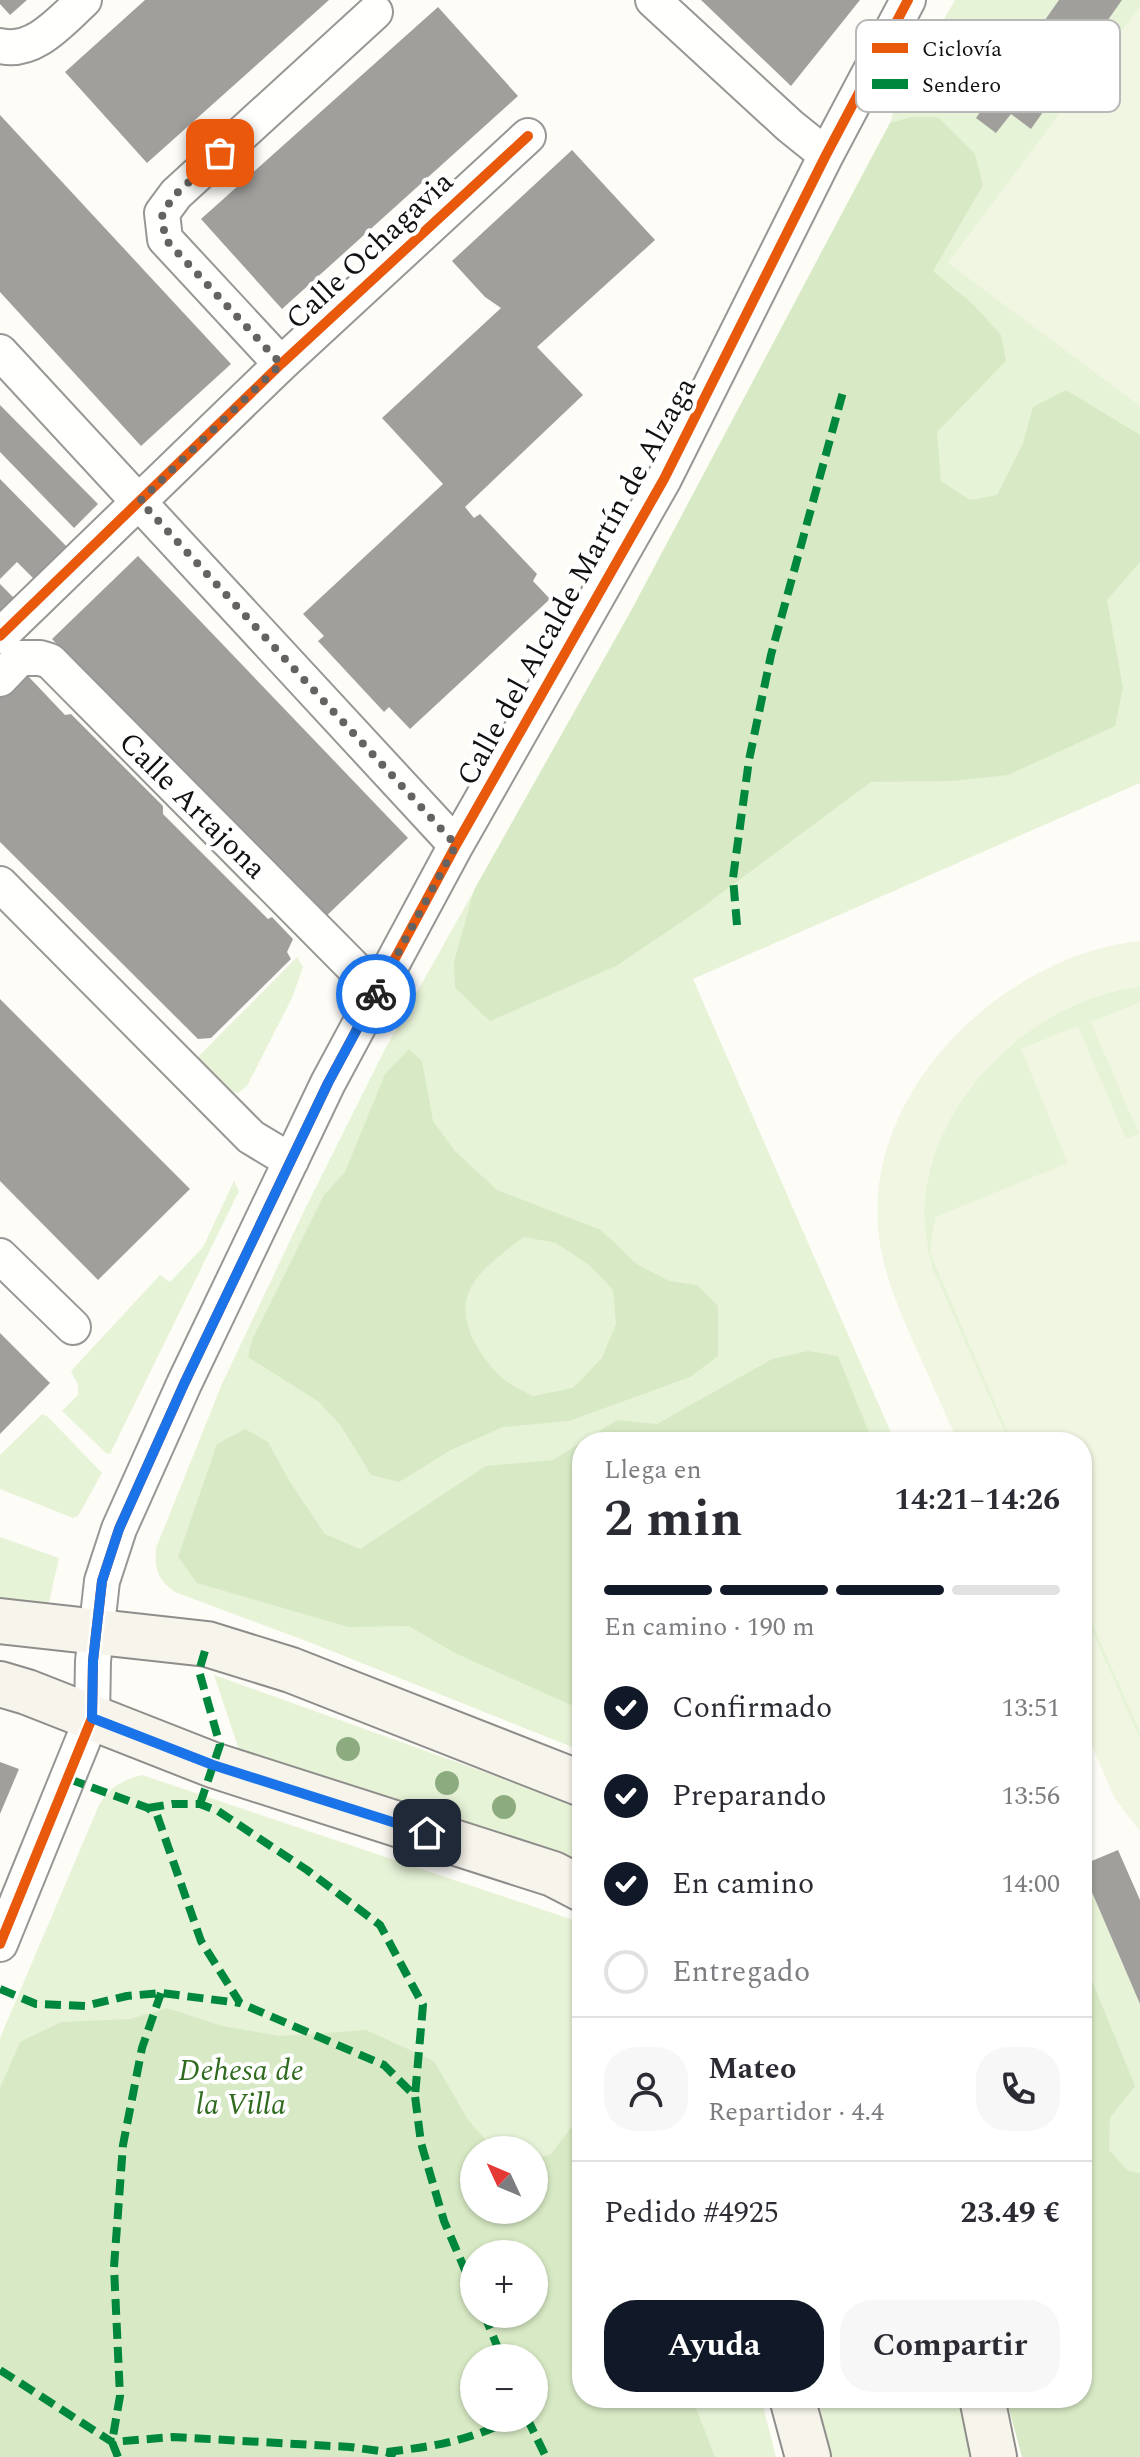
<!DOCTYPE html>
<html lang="es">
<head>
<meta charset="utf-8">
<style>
  :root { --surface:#fff; --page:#f7f7f7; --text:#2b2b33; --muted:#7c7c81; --line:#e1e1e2; --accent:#111827 }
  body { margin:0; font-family:Spectral,serif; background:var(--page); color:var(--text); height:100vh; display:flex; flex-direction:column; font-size:30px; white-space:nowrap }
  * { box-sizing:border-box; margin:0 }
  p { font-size:26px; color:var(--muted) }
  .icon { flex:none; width:44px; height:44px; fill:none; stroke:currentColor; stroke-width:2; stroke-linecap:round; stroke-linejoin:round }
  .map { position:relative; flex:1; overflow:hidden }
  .details { position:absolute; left:572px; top:1432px; width:520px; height:976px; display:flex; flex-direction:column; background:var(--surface); border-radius:32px; box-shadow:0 2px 6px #0004 }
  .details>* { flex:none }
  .needle { width:52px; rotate:314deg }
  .buttons { position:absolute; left:460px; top:2136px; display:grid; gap:16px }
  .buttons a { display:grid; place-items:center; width:88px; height:88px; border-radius:50%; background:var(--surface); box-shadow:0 2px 6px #0004; font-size:40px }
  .pin { position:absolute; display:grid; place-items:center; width:68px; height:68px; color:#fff; margin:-34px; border-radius:16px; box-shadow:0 4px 12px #0006 }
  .courier { position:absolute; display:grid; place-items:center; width:80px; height:80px; margin:-40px; border:6px solid #1a73e8; border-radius:50%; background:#fff; color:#222; box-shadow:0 2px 10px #0007 }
  .head em { font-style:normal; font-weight:700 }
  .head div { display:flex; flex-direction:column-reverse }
  .head { display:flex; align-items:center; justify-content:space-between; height:136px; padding:0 32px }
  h1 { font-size:52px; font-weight:700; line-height:60px }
  .bar { display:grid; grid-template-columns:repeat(4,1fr); gap:12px 8px; align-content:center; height:96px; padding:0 32px }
  .bar i { height:10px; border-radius:6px; background:var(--line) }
  .bar .active { background:var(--accent) }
  .bar p { grid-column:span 4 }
  .line { display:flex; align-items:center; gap:20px; padding:0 32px; border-top:2px solid var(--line) }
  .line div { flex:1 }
  .round { display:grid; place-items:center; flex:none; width:84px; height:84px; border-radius:32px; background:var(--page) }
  ol { padding:0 32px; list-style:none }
  li { display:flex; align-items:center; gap:24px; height:88px }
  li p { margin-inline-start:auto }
  li .icon { padding:8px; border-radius:50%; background:var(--accent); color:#fff; stroke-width:4 }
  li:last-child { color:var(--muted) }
  li i { width:44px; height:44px; border:4px solid var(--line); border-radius:50% }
  .button { display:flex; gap:16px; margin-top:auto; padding:16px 32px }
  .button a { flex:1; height:92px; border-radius:32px; background:var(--accent); color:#fff; font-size:32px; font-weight:700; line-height:92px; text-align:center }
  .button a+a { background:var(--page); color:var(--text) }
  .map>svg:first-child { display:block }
</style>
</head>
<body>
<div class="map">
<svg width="1140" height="2457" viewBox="0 0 1140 2457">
  <rect width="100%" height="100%" fill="#fdfcf7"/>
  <!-- green -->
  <path fill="#e7f3d7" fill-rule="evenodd" d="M 955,0 L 1140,0 L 1140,783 L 693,979 L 895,1442 L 582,1442 L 582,1751 L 309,1642 L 175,1592 C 158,1580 154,1569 156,1548 L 222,1384 L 305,1209 L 385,1049 L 631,611 L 890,123 L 896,104 Z
    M 297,957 L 303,967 L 292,998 L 247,1086 L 238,1093 L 228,1091 L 197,1058 Z
    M 1140,986 L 1140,1740 L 1082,1609 L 1082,1442 L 1009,1442 L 932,1268 C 925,1240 921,1211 927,1182 C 947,1082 1040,1000 1140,986 Z
    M 234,1181 L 239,1191 L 110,1454 L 106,1453 L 62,1411 L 78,1395 L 78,1385 L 71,1371 L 160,1275 L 170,1282 L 203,1247 Z
    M 42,1414 L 48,1417 L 102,1473 L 78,1516 L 73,1518 L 0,1489 L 0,1455 Z
    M 0,1537 L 59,1558 L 48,1607 L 0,1600 Z
    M 214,1675 L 582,1807 L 582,1855 L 573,1860 L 239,1750 Z
    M 142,1775 L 582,1923 L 582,2398 L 761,2398 L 776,2457 L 0,2457 L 0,2038 L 99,1805 C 110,1787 122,1780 142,1775 ZM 474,2150 L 534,2150 L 534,2210 L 474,2210 ZM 474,2254 L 534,2254 L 534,2314 L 474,2314 ZM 474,2358 L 534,2358 L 534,2418 L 474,2418 Z
    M 1082,1869 L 1140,2004 L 1140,2457 L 1082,2398 Z
    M 815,2398 L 960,2398 L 972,2457 L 831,2457 L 816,2411 Z"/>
  <!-- forest -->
  <path fill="#d8eac5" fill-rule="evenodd" d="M 911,117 L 938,117 L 975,154 L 983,185 L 933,271 L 974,305 L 1001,335 L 1006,361 L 937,432 L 941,481 L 970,500 L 997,495 L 1023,443 L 1033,407 L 1066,390 L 1140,435 L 1140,562 L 1107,600 L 1123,688 L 1115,726 L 1008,775 L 952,781 L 871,782 L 692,915 L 616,966 L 490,1021 L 455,988 L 454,962 L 474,890 L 631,611 L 890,123 Z
    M 409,1049 L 422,1061 L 433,1121 L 455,1151 L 497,1190 L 601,1230 L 638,1265 L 669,1281 L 697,1285 L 718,1306 L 718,1356 L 690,1377 L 569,1421 L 503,1427 L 451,1450 L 399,1482 L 371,1475 L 341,1426 L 319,1402 L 248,1357 L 252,1340 L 324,1195 L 345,1172 L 385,1074 ZM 524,1237 L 556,1243 L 589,1265 L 613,1290 L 616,1324 L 602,1358 L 573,1388 L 533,1396 C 524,1391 514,1387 506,1381 C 484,1363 457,1324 468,1294 C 477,1270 504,1252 524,1237 Z
    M 808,1351 L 838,1356 L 873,1442 L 582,1442 L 582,1710 L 455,1653 L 409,1626 L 348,1627 L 197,1583 L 178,1557 L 217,1444 L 245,1429 L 268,1442 L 290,1482 L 325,1534 L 360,1549 L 486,1466 L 553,1460 L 617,1420 L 657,1424 L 772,1359 Z
    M 1082,1956 L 1135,2086 L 1110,2118 L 1109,2150 L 1128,2171 L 1140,2173 L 1140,2457 L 1022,2457 L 1006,2398 L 1082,2398 Z
    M 167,2008 L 222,2026 L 280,2036 L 366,2030 L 434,2061 L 468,2120 L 495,2150 L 474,2150 L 474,2210 L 534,2210 L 534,2159 L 551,2154 L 582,2113 L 582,2398 L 692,2398 L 715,2457 L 0,2457 L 0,2088 L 20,2042 L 61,2022 L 130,2019 ZM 534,2254 L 534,2314 L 474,2314 L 474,2254 ZM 534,2358 L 534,2418 L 474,2418 L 474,2358 Z"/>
  <!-- pitch -->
  <path fill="#f0f6e1" d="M 1140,6 L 1140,406 L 948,263 Z
    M 1140,941 L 1140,986 C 1040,1000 947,1082 927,1182 C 921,1211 925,1240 932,1268 L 1009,1442 L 958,1442 C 944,1411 930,1379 916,1348 C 899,1309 881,1270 878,1227 C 867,1086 1006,955 1140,941 Z
    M 1140,1002 L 1140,1732 L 1082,1600 L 1082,1442 L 1012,1442 L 930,1253 L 935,1217 L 1068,1163 L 1021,1049 L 1078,1026 L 1126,1139 L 1139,1134 L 1091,1022 Z
    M 1082,1609 L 1140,1740 L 1140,1831 L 1115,1799 L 1082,1723 Z"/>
  <!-- building -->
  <path fill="#a19f9c" d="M 0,0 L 27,0 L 10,15 L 0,4 Z
    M 145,0 L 329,0 L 147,163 L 65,72 Z
    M 701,0 L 860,0 L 791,86 Z
    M 1059,0 L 1122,0 L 1031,129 L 1011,114 L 996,133 L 976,118 Z
    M 438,7 L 518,96 L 282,309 L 201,219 Z
    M 0,115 L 231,364 L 141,446 L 0,292 Z
    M 572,150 L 655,240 L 537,347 L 583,395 L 465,507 L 474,518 L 480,514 L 537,574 L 533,581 L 550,599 L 410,729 L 389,707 L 384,712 L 318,641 L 324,636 L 303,614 L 443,484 L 382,418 L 501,308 L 485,297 L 452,261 Z
    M 0,405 L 98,504 L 74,528 L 0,452 Z
    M 0,479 L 72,552 L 39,584 L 17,562 L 0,579 Z
    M 138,556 L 408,838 L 321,921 L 52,639 Z
    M 0,584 L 16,600 L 0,616 Z
    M 14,676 L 28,676 L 65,715 L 71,714 L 163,806 L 163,814 L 268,919 L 272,917 L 293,939 L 287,952 L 291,959 L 211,1038 L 198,1039 L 0,842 L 0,690 Z
    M 0,999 L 190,1189 L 98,1280 L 0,1181 Z
    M 0,1333 L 50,1383 L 0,1434 Z
    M 0,1762 L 19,1769 L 0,1814 Z
    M 1118,1850 L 1140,1900 L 1140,2004 L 1082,1869 L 1082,1865 Z"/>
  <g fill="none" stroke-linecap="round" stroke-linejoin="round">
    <defs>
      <path id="lane" d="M 880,51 L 943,103"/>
      <path id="street" d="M 653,0 L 790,126 L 826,155
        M 0,46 C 34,54 61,21 84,0
        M 0,352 L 456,845
        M 281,364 L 165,239 L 162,213 L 176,194 L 375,12
        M 0,636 L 281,364 L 528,136
        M 0,679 L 20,658 L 40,658 L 50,661 L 377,991
        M 0,884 L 251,1137 L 291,1161
        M 0,1256 L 73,1327
        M 0,1944 L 92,1718 L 93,1661 L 102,1581 L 119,1529 L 184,1384 L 328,1083 L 456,845 L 664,479 L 826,155 L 908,0"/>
      <path id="secondary" d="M 0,1621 L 207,1644 L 291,1670 L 582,1784
        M 0,1684 L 27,1692 L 213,1765 L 553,1874 L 582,1889
        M 792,2398 L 808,2457
        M 982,2398 L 994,2457"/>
    </defs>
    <!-- lane casing -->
    <use href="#lane" stroke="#979795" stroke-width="20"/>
    <!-- street casing -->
    <use href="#street" stroke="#979795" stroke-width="38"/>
    <!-- secondary casing -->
    <use href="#secondary" stroke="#8e8d8b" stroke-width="48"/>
    <!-- lane -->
    <use href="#lane" stroke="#fffffe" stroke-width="16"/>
    <!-- street -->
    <use href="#street" stroke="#fffffe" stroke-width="34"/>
    <!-- secondary -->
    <use href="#secondary" stroke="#f6f4eb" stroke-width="44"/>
    <!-- quiet -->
    <path stroke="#00873e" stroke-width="8" stroke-dasharray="16 8" stroke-linecap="butt" d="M 737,925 L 733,878 L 749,760 L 771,655 L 843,392
      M 69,1779 L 148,1808 L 157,1815 L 201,1941 L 240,2003 L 384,2065 L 415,2096 L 421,2143 L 444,2221 L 474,2291
      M 200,1804 L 220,1745 L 199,1671 L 207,1644
      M 148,1808 L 172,1804 L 200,1804 L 218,1811 L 307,1870 L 380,1925 L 423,2005 L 415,2096
      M 0,1989 L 36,2004 L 85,2006 L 127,1996 L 161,1993 L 240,2003
      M 484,2314 L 502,2358
      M 0,2370 L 112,2442 L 173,2437 L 350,2447 L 387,2452 L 395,2457
      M 527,2418 L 546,2457
      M 387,2452 C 436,2446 469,2441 514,2418
      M 118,2457 L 112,2442 L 120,2396 L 114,2267 L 123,2145 L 142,2048 L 161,1993"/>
    <defs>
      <path id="cycleway" d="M 0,636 L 281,364 L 528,136
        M 0,1944 L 92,1718 L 93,1661 L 102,1581 L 119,1529 L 184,1384 L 328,1083 L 456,845 L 664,479 L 826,155 L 908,0"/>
    </defs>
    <!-- cycleway casing -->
    <use href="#cycleway" stroke="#fff" stroke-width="15"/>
    <!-- cycleway -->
    <use href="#cycleway" stroke="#e8590c" stroke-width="10"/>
  </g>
  <!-- trees -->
  <g fill="#8cac80">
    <circle cx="348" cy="1749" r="12"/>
    <circle cx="447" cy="1783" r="12"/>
    <circle cx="504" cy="1807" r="12"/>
  </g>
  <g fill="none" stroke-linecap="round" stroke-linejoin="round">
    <!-- done -->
    <path stroke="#646362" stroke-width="8" stroke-dasharray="0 14.4" d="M 220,153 L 176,194 L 162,213 L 165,239 L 281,364 L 140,501 L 456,845 L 376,994"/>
    <!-- route -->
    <path stroke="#1a73e8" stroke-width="10" d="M 376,994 L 328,1083 L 184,1384 L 119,1529 L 102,1581 L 93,1661 L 92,1718 L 213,1765 L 427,1833"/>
  </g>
  <g text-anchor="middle" stroke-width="8" stroke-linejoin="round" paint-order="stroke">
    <!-- street labels -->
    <g font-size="30" fill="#111" stroke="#fff">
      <text transform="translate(369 250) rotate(-43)" y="10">Calle Ochagavia</text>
      <text transform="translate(576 581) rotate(-61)" y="10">Calle del Alcalde Martín de Alzaga</text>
      <text transform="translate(193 805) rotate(45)" y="10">Calle Artajona</text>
    </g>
    <!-- park labels -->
    <g font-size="30" font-style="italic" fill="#2f6b1f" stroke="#fff">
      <text x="241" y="2080">Dehesa de<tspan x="241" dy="34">la Villa</tspan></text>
    </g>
  </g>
  <!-- legend -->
  <rect x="856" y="20" width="264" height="92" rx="12" fill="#fff" stroke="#b8b8b8" stroke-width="2"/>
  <rect x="872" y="43" width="36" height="10" fill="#e8590c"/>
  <rect x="872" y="79" width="36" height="10" fill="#00873e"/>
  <g font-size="22" fill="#111">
    <text x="922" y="56">Ciclovía</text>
    <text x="922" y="92">Sendero</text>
  </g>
</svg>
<div class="buttons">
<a><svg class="needle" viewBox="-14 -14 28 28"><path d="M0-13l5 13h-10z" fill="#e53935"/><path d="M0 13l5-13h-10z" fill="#7c7c81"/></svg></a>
<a>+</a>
<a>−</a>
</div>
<div class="pin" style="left:220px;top:153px;background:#ea580c"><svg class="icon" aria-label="bag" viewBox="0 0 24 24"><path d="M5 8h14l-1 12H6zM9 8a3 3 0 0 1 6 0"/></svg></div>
<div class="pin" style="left:427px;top:1833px;background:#1f2937"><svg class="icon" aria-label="home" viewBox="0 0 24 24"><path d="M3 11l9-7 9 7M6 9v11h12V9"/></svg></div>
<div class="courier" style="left:376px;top:994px"><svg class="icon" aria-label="bike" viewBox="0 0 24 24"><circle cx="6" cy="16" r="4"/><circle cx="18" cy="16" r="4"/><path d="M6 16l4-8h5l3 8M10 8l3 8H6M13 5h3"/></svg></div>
<section class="details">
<div class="head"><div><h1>2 min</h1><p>Llega en</p></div><em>14:21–14:26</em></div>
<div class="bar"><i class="active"></i><i class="active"></i><i class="active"></i><i></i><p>En camino · 190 m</p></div>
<ol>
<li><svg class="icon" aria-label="check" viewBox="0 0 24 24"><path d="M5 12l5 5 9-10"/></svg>Confirmado<p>13:51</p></li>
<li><svg class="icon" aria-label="check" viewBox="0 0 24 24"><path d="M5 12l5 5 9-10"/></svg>Preparando<p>13:56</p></li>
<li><svg class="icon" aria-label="check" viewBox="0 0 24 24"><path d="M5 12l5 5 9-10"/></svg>En camino<p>14:00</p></li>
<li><i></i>Entregado</li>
</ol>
<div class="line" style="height:144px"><a class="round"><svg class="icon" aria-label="person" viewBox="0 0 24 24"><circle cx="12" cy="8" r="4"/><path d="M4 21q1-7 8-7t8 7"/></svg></a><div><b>Mateo</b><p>Repartidor · 4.4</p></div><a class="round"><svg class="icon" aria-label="phone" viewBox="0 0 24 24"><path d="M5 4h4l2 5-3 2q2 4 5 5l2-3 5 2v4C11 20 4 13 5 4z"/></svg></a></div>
<div class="line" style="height:104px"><div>Pedido #4925</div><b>23.49 €</b></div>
<div class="button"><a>Ayuda</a><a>Compartir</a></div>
</section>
</div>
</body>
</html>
